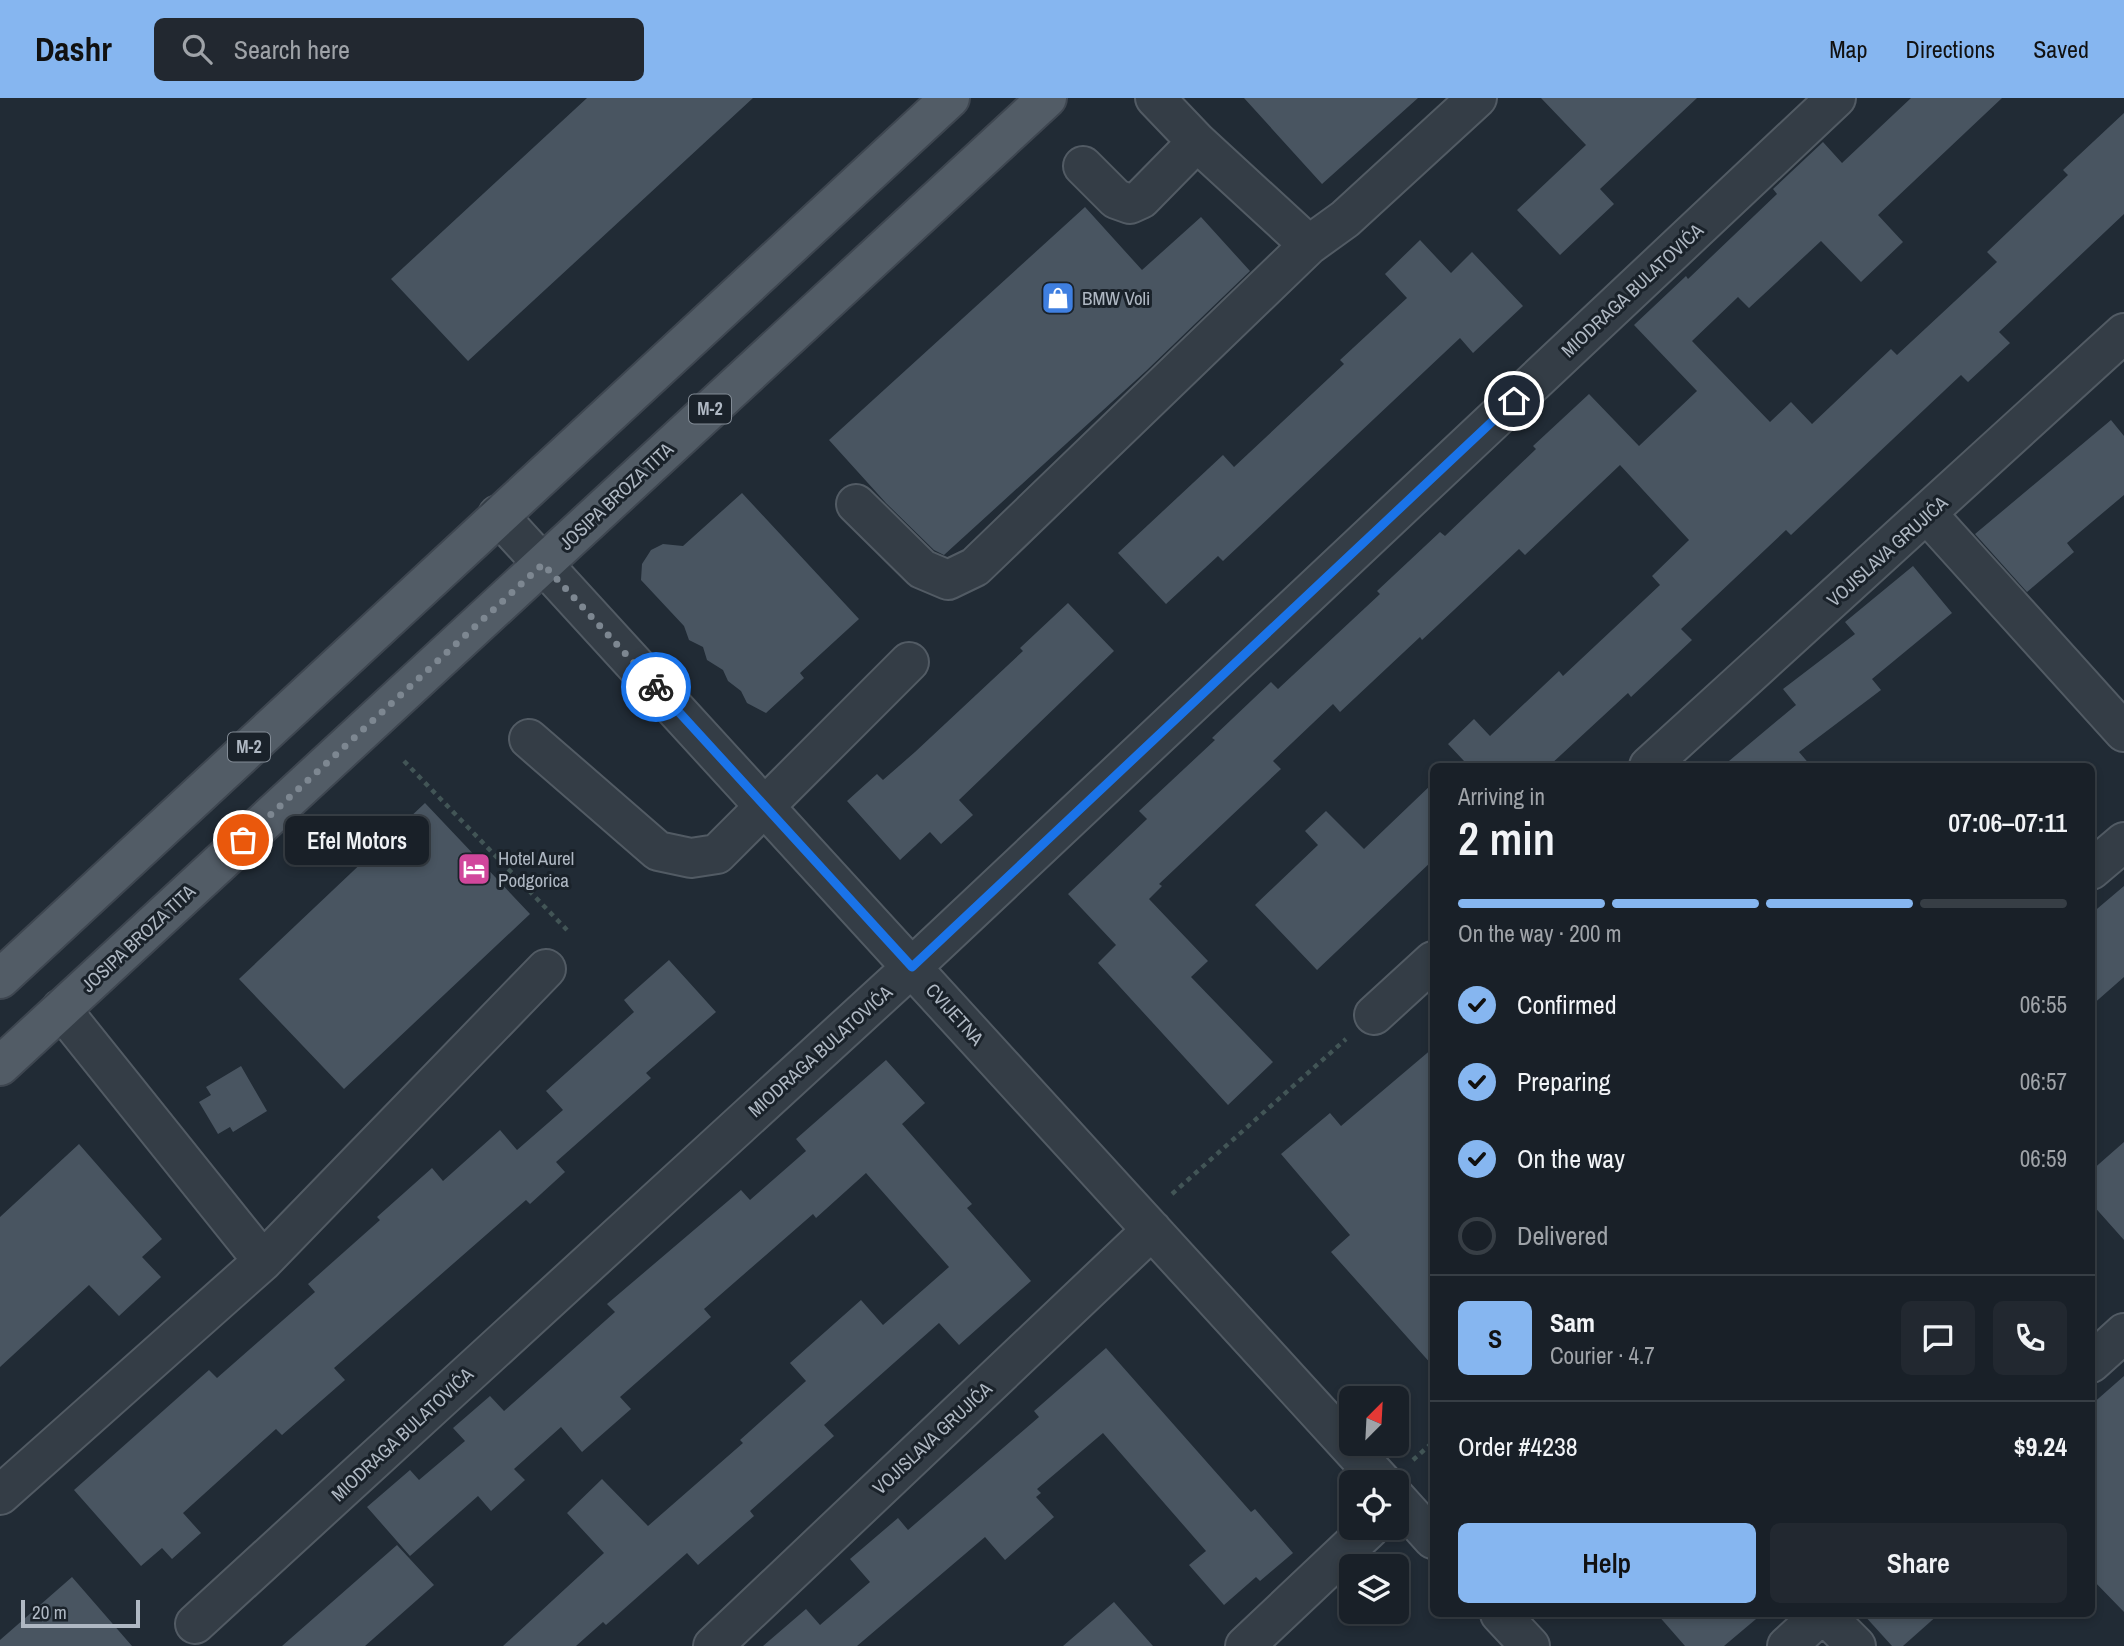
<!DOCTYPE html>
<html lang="en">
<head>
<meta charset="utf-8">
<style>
  :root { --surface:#192028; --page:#222830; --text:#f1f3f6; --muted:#9fa3a8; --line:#373e45; --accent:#86b6f0 }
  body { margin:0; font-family:"Archivo Narrow",sans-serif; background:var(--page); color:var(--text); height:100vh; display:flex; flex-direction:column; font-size:26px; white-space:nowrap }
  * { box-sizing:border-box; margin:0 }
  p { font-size:23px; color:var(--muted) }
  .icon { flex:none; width:38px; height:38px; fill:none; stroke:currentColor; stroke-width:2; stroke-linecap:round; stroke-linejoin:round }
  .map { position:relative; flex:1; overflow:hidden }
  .sheet { position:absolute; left:1430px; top:665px; width:665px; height:854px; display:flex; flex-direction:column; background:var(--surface); border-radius:10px; box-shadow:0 4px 10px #0003,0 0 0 2px var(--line) }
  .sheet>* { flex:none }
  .needle { width:46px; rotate:24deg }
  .controls { position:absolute; left:1339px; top:1288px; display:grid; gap:14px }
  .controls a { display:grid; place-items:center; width:70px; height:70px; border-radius:10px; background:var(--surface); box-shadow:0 4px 10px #0003,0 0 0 2px var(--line); font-size:35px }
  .scale { position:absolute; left:21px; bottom:18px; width:119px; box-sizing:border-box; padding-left:7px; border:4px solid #afb8c3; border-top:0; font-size:19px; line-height:24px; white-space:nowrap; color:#afb8c3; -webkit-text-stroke:5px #1a222a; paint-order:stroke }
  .pin { position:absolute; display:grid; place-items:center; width:60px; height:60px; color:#fff; margin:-30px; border:4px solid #fff; border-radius:50%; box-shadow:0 2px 7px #0007 }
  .courier { position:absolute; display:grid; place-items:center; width:70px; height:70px; margin:-35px; border:5px solid #1a73e8; border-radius:50%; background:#fff; color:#222; box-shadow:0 2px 9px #0007 }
  .bubble { position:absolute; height:49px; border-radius:10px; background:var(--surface); box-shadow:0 4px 10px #0003,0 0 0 2px var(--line); font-size:23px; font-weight:600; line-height:49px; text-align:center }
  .head em { font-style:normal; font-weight:600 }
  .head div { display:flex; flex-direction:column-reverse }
  .head { display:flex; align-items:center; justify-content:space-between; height:119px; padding:0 28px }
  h1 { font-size:46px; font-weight:600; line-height:52px }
  .bar { display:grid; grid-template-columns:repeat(4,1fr); gap:10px 7px; align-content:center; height:84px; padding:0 28px }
  .bar i { height:9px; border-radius:5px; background:var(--line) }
  .bar .on { background:var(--accent) }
  .bar p { grid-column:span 4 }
  .line { display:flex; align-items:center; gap:18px; padding:0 28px; border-top:2px solid var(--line) }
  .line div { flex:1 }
  .round { display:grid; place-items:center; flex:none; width:74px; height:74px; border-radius:10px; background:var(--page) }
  ol { padding:0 28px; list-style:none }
  li { display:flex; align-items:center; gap:21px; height:77px }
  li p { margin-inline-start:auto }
  li .icon { padding:7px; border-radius:50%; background:var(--accent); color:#111; stroke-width:4 }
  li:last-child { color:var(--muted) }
  li i { width:38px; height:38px; border:4px solid var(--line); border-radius:50% }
  .action { display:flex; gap:14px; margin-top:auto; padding:14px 28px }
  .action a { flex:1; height:80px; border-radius:10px; background:var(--accent); color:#111; font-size:28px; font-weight:600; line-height:80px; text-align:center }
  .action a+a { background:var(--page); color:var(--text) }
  header { display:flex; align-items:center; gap:42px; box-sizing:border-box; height:98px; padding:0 35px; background:var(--accent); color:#111 }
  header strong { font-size:33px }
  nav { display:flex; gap:38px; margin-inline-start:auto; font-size:24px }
  .search { width:490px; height:63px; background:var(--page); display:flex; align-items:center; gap:18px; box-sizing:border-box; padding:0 24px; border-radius:10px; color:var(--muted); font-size:26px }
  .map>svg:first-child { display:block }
</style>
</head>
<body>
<header>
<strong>Dashr</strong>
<div class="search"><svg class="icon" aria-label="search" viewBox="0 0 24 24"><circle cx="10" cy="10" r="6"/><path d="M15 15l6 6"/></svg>Search here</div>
<nav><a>Map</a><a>Directions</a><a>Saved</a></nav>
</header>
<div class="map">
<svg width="2124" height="1548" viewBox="0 0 2124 1548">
  <rect width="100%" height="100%" fill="#212b35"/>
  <!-- building -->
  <path fill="#495561" d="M 587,0 L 753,0 L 468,263 L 391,181 Z
    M 1244,0 L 1418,0 L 1322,86 Z
    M 1541,0 L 1697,0 L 1600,91 L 1614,106 L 1560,157 L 1517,112 L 1586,47 Z
    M 1911,0 L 2002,0 L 1878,117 L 1903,144 L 1861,184 L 1821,143 L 1749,210 L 1738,199 L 1692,243 L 1770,324 L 1791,304 L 1812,326 L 1891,251 L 1897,257 L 1997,164 L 1987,154 L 2068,77 L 2063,72 L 2124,15 L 2124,116 L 1999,234 L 2010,245 L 1968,284 L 1961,277 L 1791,437 L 1786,432 L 1681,531 L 1692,542 L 1631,599 L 1628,595 L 1549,668 L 1458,668 L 1464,663 L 1448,646 L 1474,621 L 1490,638 L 1559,573 L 1563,578 L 1660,487 L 1652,478 L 1689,442 L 1620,367 L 1525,457 L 1519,451 L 1422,542 L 1420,539 L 1340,614 L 1333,606 L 1273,663 L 1281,671 L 1159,786 L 1162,788 L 1149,801 L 1208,863 L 1191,879 L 1273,964 L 1228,1007 L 1098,865 L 1116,847 L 1068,796 L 1147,721 L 1139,713 L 1215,642 L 1212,640 L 1271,584 L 1278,591 L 1380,496 L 1377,493 L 1440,434 L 1445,438 L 1536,351 L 1533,348 L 1589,296 L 1639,348 L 1697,293 L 1634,227 L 1686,178 L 1688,181 L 1777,96 L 1773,91 L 1823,44 L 1842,65 Z
    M 1085,109 L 1142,172 L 1201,119 L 1250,173 L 1146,273 L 944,457 L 934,452 L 886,405 L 829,342 Z
    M 1420,142 L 1451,175 L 1472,154 L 1523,208 L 1473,255 L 1460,240 L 1223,463 L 1218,458 L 1166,506 L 1118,455 L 1223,357 L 1234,369 L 1344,266 L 1340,262 L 1407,200 L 1385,176 Z
    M 2111,322 L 2124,338 L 2124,397 L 2067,445 L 2074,454 L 2027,494 L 1975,436 Z
    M 742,395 L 859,521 L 800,575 L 804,580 L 766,615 L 747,605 L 741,593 L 728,583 L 723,572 L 707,562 L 703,549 L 689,542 L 684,528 L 641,482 L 642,466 L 651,452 L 663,446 L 683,448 Z
    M 1913,468 L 1952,515 L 1872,581 L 1881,592 L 1799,654 L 1811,668 L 1723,668 L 1796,607 L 1783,591 L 1855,536 L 1845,524 Z
    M 1068,505 L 1114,553 L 959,702 L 973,717 L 941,746 L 930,734 L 900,762 L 847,703 L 877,676 L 883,682 L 915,654 L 1023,553 L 1020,550 Z
    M 1433,685 L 1433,762 L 1317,872 L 1255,807 L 1318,747 L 1305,733 L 1326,713 L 1364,751 Z
    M 425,705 L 530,816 L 344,991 L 239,881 Z
    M 2124,788 L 2124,879 L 2091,908 L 2091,816 Z
    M 669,862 L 716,914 L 646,975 L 651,980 L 556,1064 L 565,1074 L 530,1106 L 526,1102 L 334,1270 L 345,1282 L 282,1337 L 276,1331 L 183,1415 L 201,1435 L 172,1461 L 162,1450 L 141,1468 L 74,1392 L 209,1272 L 217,1280 L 315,1194 L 308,1186 L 380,1122 L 377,1119 L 432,1070 L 443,1083 L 500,1032 L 517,1052 L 563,1012 L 546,993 L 634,914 L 624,902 Z
    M 1433,950 L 1433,1268 L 1331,1154 L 1350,1137 L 1281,1056 L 1330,1015 L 1341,1028 Z
    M 886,962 L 925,1005 L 902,1026 L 972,1106 L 967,1110 L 1031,1183 L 959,1247 L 939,1225 L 824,1327 L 834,1338 L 750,1413 L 754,1418 L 698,1467 L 687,1455 L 606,1527 L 603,1524 L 576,1548 L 503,1548 L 604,1455 L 567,1415 L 602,1381 L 648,1428 L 743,1345 L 740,1342 L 806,1283 L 790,1265 L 861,1202 L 883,1227 L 949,1169 L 866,1075 L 816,1120 L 813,1116 L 704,1211 L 711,1219 L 620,1299 L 631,1311 L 582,1354 L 561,1329 L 514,1371 L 525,1382 L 491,1413 L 478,1398 L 410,1458 L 367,1409 L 410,1372 L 419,1382 L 465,1343 L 453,1330 L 490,1298 L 504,1313 L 615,1214 L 607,1206 L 741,1092 L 750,1102 L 806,1053 L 796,1041 Z
    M 241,968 L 267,1013 L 233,1034 L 230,1029 L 218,1036 L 199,1004 L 211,997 L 206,989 Z
    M 2124,1044 L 2124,1142 L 2091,1105 L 2091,1073 Z
    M 79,1046 L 162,1141 L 142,1159 L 161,1179 L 119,1218 L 89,1187 L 0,1269 L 0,1119 Z
    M 1106,1250 L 1251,1414 L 1255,1411 L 1293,1455 L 1260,1483 L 1256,1479 L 1224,1507 L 1189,1467 L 1206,1453 L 1103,1335 L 1037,1391 L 1041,1395 L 1036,1399 L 1054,1419 L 1005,1462 L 985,1439 L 857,1548 L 763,1548 L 806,1511 L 820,1527 L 870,1484 L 850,1461 L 898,1420 L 908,1432 L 1039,1319 L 1034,1313 Z
    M 2124,1278 L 2124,1514 L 2091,1480 L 2091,1307 Z
    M 397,1447 L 434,1487 L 365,1548 L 282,1548 Z
    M 72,1479 L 132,1548 L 0,1548 L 0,1542 Z
    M 1114,1504 L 1153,1548 L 1063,1548 Z
    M 1657,1516 L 1762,1516 L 1724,1548 L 1685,1548 Z
    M 1863,1516 L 1939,1516 L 1903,1548 L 1892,1548 Z"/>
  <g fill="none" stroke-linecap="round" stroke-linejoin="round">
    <defs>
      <path id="minor" d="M 1155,0 L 1197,44 L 1309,147
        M 1083,68 L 1116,101 L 1130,106 L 1141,101 L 1197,44
        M 856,406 L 922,471 L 948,482 L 975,469 L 1309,147 L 1345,121 L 1477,0
        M 498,417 L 1382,1384
        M 1928,417 L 2124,634
        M 529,641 L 658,753 L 691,760 L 717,756 L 909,564
        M 1649,668 L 2124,235
        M 2091,772 L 2124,744
        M 61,911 L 263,1163 L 546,871
        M 1374,917 L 1433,863
        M 2091,1265 L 2124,1235
        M 0,1397 L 263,1163
        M 1396,1400 L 1433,1441
        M 1500,1516 L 1530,1548
        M 1824,1516 L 1856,1548
        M 195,1526 L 912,869 L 1836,0
        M 713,1548 L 1152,1132
        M 1245,1548 L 1370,1430
        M 1787,1548 L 1822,1516"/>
      <path id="major" d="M 0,881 L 950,0
        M 0,968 L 1047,0"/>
    </defs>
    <!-- minor casing -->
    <use href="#minor" stroke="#525b64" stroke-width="42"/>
    <!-- major casing -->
    <use href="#major" stroke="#3e4650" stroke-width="42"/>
    <!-- path -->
    <path stroke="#425556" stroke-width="4.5" stroke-dasharray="5 5" stroke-linecap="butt" d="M 404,663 L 567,832
      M 1172,1096 L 1346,941
      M 1413,1362 L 1433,1344"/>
    <!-- minor -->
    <use href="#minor" stroke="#343d46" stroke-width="38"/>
    <!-- major -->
    <use href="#major" stroke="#525c66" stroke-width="38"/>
  </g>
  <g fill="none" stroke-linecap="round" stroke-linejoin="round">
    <!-- done -->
    <path stroke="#7d8791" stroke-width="7" stroke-dasharray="0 12.6" d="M 243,742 L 543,466 L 656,589"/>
    <!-- route -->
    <path stroke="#1a73e8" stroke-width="9" d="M 656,589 L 912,869 L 1514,303"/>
  </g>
  <!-- icons -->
  <defs>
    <symbol id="shop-square" viewBox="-11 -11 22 22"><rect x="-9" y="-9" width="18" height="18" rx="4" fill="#3f7fe0" stroke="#1a222a"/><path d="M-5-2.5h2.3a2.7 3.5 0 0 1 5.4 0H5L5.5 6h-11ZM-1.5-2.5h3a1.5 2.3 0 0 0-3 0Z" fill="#fff"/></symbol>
    <symbol id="hotel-square" viewBox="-11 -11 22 22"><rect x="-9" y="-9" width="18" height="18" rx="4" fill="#d1479c" stroke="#1a222a"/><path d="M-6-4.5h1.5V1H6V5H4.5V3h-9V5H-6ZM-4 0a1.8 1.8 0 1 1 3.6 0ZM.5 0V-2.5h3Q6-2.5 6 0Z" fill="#fff"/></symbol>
  </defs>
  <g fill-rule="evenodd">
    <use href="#shop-square" x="1039" y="181" width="38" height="38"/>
    <use href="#hotel-square" x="455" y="752" width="38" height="38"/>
  </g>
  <g text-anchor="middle" stroke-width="6" stroke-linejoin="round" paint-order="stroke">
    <!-- shield labels -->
    <g fill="#1a222a" stroke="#828b95" stroke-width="2">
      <rect x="689" y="296.5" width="42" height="29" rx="5"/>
      <rect x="228" y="634.5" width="42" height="29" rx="5"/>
    </g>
    <g font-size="18" font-weight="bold" fill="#afb8c3">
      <text x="710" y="317">M-2</text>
      <text x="249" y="655">M-2</text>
    </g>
    <!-- street labels -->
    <g font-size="19" fill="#afb8c3" stroke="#1a222a">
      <text transform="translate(1632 192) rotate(-43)" y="7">MIODRAGA BULATOVIĆA</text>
      <text transform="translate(616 398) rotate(-43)" y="7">JOSIPA BROZA TITA</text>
      <text transform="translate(1887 453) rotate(-42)" y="7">VOJISLAVA GRUJIĆA</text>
      <text transform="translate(138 840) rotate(-43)" y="7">JOSIPA BROZA TITA</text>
      <text transform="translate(955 916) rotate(48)" y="7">CVIJETNA</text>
      <text transform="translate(820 953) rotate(-42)" y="7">MIODRAGA BULATOVIĆA</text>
      <text transform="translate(402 1336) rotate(-43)" y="7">MIODRAGA BULATOVIĆA</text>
      <text transform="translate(932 1340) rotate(-43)" y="7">VOJISLAVA GRUJIĆA</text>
    </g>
    <!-- poi labels -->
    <g font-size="19" fill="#afb8c3" stroke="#1a222a" text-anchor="start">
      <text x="1082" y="207">BMW Voli</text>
      <text x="498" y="767">Hotel Aurel<tspan x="498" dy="22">Podgorica</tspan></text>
    </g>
  </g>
</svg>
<div class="controls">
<a><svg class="needle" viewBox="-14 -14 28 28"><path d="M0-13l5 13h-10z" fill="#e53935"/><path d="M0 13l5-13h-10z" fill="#9fa3a8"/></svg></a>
<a><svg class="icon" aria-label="locate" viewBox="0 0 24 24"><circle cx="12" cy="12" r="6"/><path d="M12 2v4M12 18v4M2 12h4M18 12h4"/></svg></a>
<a><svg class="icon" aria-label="layers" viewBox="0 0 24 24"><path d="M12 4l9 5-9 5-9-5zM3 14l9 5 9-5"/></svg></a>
</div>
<div class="scale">20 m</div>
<div class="pin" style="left:243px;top:742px;background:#ea580c"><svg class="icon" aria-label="bag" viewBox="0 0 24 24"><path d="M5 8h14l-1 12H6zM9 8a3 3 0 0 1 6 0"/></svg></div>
<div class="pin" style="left:1514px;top:303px;background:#1f2937"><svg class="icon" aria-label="home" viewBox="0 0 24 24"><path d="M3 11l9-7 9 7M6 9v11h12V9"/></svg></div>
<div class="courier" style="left:656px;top:589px"><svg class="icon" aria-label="bike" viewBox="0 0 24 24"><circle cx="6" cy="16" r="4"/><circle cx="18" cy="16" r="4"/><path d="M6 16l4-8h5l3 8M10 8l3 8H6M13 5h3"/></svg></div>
<div class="bubble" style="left:285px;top:718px;width:144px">Efel Motors</div>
<section class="sheet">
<div class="head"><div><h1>2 min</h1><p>Arriving in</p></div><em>07:06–07:11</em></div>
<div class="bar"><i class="on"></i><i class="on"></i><i class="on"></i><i></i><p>On the way · 200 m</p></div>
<ol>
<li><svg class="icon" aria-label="check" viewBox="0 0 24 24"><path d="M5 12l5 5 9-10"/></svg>Confirmed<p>06:55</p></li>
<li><svg class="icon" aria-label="check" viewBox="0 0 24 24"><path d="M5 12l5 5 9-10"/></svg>Preparing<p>06:57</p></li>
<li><svg class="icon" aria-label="check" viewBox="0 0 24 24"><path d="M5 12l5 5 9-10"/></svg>On the way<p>06:59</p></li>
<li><i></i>Delivered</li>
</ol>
<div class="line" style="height:126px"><b class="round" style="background:var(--accent);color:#111">S</b><div><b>Sam</b><p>Courier · 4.7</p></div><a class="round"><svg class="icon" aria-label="chat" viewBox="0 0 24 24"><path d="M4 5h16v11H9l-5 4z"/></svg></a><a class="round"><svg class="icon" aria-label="phone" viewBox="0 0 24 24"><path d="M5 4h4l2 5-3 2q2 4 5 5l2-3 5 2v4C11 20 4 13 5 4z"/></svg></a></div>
<div class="line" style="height:91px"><div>Order #4238</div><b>$9.24</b></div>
<div class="action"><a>Help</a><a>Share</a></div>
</section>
</div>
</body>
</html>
